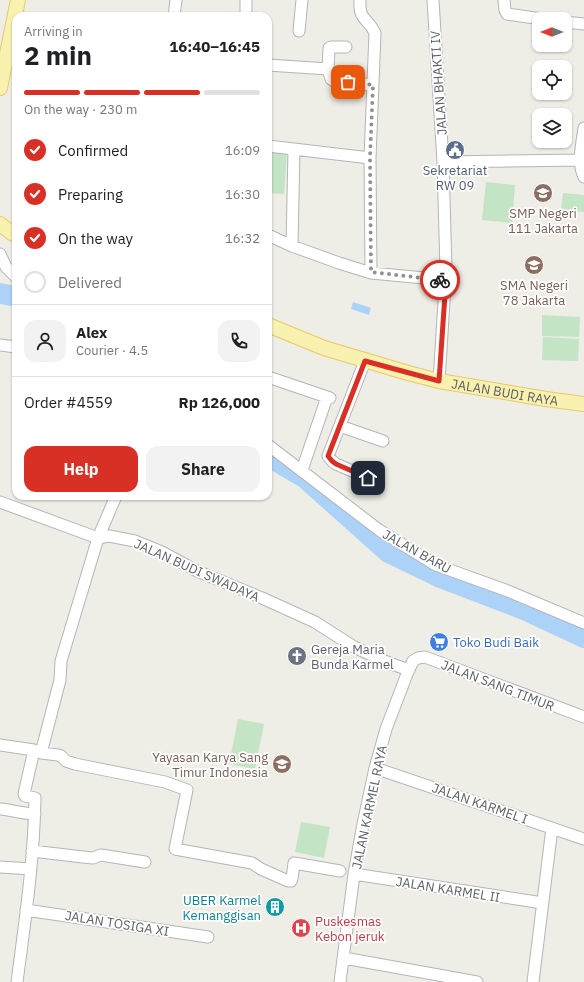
<!DOCTYPE html>
<html lang="en">
<head>
<meta charset="utf-8">
<style>
  :root { --surface:#fff; --page:#f2f2f2; --text:#202124; --muted:#757577; --line:#e0e0e0; --accent:#d93025 }
  body { margin:0; font-family:"IBM Plex Sans",sans-serif; background:var(--page); color:var(--text); height:100vh; display:flex; flex-direction:column; font-size:15px; white-space:nowrap }
  * { box-sizing:border-box; margin:0 }
  p { font-size:13px; color:var(--muted) }
  .icon { flex:none; width:22px; height:22px; fill:none; stroke:currentColor; stroke-width:2; stroke-linecap:round; stroke-linejoin:round }
  .map { position:relative; flex:1; overflow:hidden }
  .drawer { position:absolute; left:12px; top:12px; width:260px; height:488px; display:flex; flex-direction:column; background:var(--surface); border-radius:12px; box-shadow:0 1px 3px #0004 }
  .drawer>* { flex:none }
  .needle { width:26px; rotate:270deg }
  .tools { position:absolute; left:532px; top:12px; display:grid; gap:8px }
  .tools a { display:grid; place-items:center; width:40px; height:40px; border-radius:8px; background:var(--surface); box-shadow:0 1px 3px #0004; font-size:20px }
  .pin { position:absolute; display:grid; place-items:center; width:34px; height:34px; color:#fff; margin:-17px; border-radius:8px; box-shadow:0 2px 6px #0006 }
  .courier { position:absolute; display:grid; place-items:center; width:40px; height:40px; margin:-20px; border:3px solid #d93025; border-radius:50%; background:#fff; color:#222; box-shadow:0 1px 5px #0007 }
  .head em { font-style:normal; font-weight:800 }
  .head div { display:flex; flex-direction:column-reverse }
  .head { display:flex; align-items:center; justify-content:space-between; height:68px; padding:0 12px }
  h1 { font-size:26px; font-weight:800; line-height:30px }
  .bar { display:grid; grid-template-columns:repeat(4,1fr); gap:6px 4px; align-content:center; height:48px; padding:0 12px }
  .bar i { height:5px; border-radius:3px; background:var(--line) }
  .bar .on { background:var(--accent) }
  .bar p { grid-column:span 4 }
  .line { display:flex; align-items:center; gap:10px; padding:0 12px; border-top:1px solid var(--line) }
  .line div { flex:1 }
  .round { display:grid; place-items:center; flex:none; width:42px; height:42px; border-radius:12px; background:var(--page) }
  ol { padding:0 12px; list-style:none }
  li { display:flex; align-items:center; gap:12px; height:44px }
  li p { margin-inline-start:auto }
  li .icon { padding:4px; border-radius:50%; background:var(--accent); color:#fff; stroke-width:4 }
  li:last-child { color:var(--muted) }
  li i { width:22px; height:22px; border:2px solid var(--line); border-radius:50% }
  .cta { display:flex; gap:8px; margin-top:auto; padding:8px 12px }
  .cta a { flex:1; height:46px; border-radius:12px; background:var(--accent); color:#fff; font-size:16px; font-weight:800; line-height:46px; text-align:center }
  .cta a+a { background:var(--page); color:var(--text) }
  .map>svg:first-child { display:block }
</style>
</head>
<body>
<div class="map">
<svg width="584" height="982" viewBox="0 0 584 982">
  <rect width="100%" height="100%" fill="#eeede6"/>
  <!-- green -->
  <path fill="#c4e4c6" d="M 268,152 L 287,153 L 284,194 L 268,193 Z
    M 486,182 L 515,185 L 512,223 L 482,220 Z
    M 563,193 L 584,195 L 584,212 L 561,210 Z
    M 542,315 L 580,317 L 579,337 L 542,336 Z
    M 543,337 L 579,339 L 578,361 L 542,360 Z
    M 238,719 L 264,724 L 255,769 L 229,764 Z
    M 301,822 L 330,827 L 324,858 L 295,852 Z"/>
  <!-- water -->
  <path fill="#acd2f8" d="M 0,283 L 16,286 L 16,307 L 0,304 Z
    M 353,302 L 371,308 L 369,315 L 351,309 Z"/>
  <g fill="none" stroke-linecap="round" stroke-linejoin="round">
    <!-- river -->
    <path stroke="#acd2f8" stroke-width="18" d="M 268,458 L 304,479 L 388,554 L 438,578 L 524,611 L 584,639"/>
    <defs>
      <path id="minor" d="M 246,0 L 246,16
        M 360,0 C 359,22 367,16 375,33 L 370,158 L 371,273
        M 433,0 L 443,162 L 446,270 L 439,381
        M 504,0 L 505,10 L 507,14 L 542,19
        M 174,16 L 176,0
        M 565,22 L 584,24
        M 299,31 L 302,0
        M 268,65 L 328,69 L 329,48 L 331,47 L 346,47
        M 328,69 L 331,79 L 334,81 L 373,85
        M 584,128 C 582,143 577,163 584,177
        M 268,146 L 370,158
        M 443,162 L 581,160
        M 268,235 L 292,246 L 339,263 L 371,273 L 446,280
        M 292,246 L 294,149
        M 0,254 L 6,267 L 16,277
        M 0,345 L 16,347
        M 365,361 L 328,456 L 332,461 L 336,464 L 368,478
        M 268,377 L 330,398
        M 340,426 L 383,441
        M 268,445 L 379,530 L 436,565 L 508,591 L 584,623
        M 302,470 L 327,397
        M 0,502 L 98,538
        M 98,538 L 109,536 L 135,541 L 162,552 L 197,571 L 262,598 L 315,622 L 354,647 L 389,663 L 409,670
        M 0,745 L 34,750 L 41,753 L 58,755 L 61,756 L 66,761 L 75,764 L 165,782 L 187,790 L 175,849 L 252,863 L 261,869 L 288,881 L 291,881 L 292,879 L 294,863 L 340,871
        M 41,753 L 60,680 L 61,661 L 98,538 L 116,496
        M 375,768 L 584,839
        M 0,809 C 12,810 23,814 35,814
        M 32,851 L 83,857 L 93,858 L 101,855 L 145,862
        M 0,867 L 31,869
        M 354,874 L 543,903
        M 26,910 L 208,937
        M 344,958 L 477,982
        M 17,982 C 25,921 34,860 35,798 L 25,796 L 24,794 L 34,750
        M 340,982 L 354,874 L 363,824 L 375,768 L 386,729 L 407,674 L 413,661 L 418,658 L 425,657 L 584,717
        M 533,982 L 552,828"/>
      <g id="major">
        <path d="M 0,88 L 18,0"/>
        <path d="M 0,224 L 13,234"/>
        <path id="s1" d="M 268,325 L 324,348 L 408,373 L 439,381 L 546,399 L 584,404"/>
      </g>
    </defs>
    <!-- minor casing -->
    <use href="#minor" stroke="#b3b5b9" stroke-width="13"/>
    <!-- major casing -->
    <use href="#major" stroke="#e7ca67" stroke-width="16"/>
    <!-- minor -->
    <use href="#minor" stroke="#fff" stroke-width="11"/>
    <!-- major -->
    <use href="#major" stroke="#f9f1b0" stroke-width="14"/>
  </g>
  <g fill="none" stroke-linecap="round" stroke-linejoin="round">
    <!-- done -->
    <path stroke="#909192" stroke-width="4" stroke-dasharray="0 7.2" d="M 348,82 L 373,85 L 370,158 L 371,272 L 440,280"/>
    <!-- route -->
    <path stroke="#d93025" stroke-width="5" d="M 368,478 L 336,464 L 332,461 L 328,456 L 365,361 L 439,381 L 446,280 L 440,280"/>
  </g>
  <!-- icons -->
  <defs>
    <symbol id="civic-disc" viewBox="-11 -11 22 22"><circle r="9.5" fill="#5c6f8a" stroke="#fff"/><path d="M-.6-6.5H3V-4.5H.6V-3L4-1V1h2V6H-6V1h2V-1L-.6-3ZM-1.2 2.5V6h2.4V2.5Z" fill="#fff"/></symbol>
    <symbol id="school-disc" viewBox="-11 -11 22 22"><circle r="9.5" fill="#8d6e63" stroke="#fff"/><path d="M0-5L7-2L0 1L-7-2ZM-4 1L0 2.5L4 1V4Q0 6-4 4Z" fill="#fff"/></symbol>
    <symbol id="supermarket-disc" viewBox="-11 -11 22 22"><circle r="9.5" fill="#3f7fe0" stroke="#fff"/><path d="M-6-5.5h2.5l.6 2H6L4.5 2H-2.5L-4.4-4H-6ZM-1.5 3.2a1.3 1.3 0 1 0 .1 0ZM3 3.2a1.3 1.3 0 1 0 .1 0Z" fill="#fff"/></symbol>
    <symbol id="church-disc" viewBox="-11 -11 22 22"><circle r="9.5" fill="#6b7280" stroke="#fff"/><path d="M-1.2-6h2.4v3.5h3.3v2.4h-3.3V6h-2.4V-.1h-3.3v-2.4h3.3Z" fill="#fff"/></symbol>
    <symbol id="building-disc" viewBox="-11 -11 22 22"><circle r="9.5" fill="#0f9aa8" stroke="#fff"/><path d="M-4-6H4V6H1V3H-1V6H-4ZM-2.5-4.3h1.7v1.8h-1.7ZM.8-4.3h1.7v1.8H.8ZM-2.5-1h1.7V.8h-1.7ZM.8-1h1.7V.8H.8Z" fill="#fff"/></symbol>
    <symbol id="hospital-disc" viewBox="-11 -11 22 22"><circle r="9.5" fill="#e0444e" stroke="#fff"/><path d="M-5-5h3v3.5h4V-5h3V5h-3V1.5h-4V5h-3Z" fill="#fff"/></symbol>
  </defs>
  <g fill-rule="evenodd">
    <use href="#civic-disc" x="444" y="139" width="22" height="22"/>
    <use href="#school-disc" x="532" y="182" width="22" height="22"/>
    <use href="#school-disc" x="523" y="254" width="22" height="22"/>
    <use href="#supermarket-disc" x="428" y="631" width="22" height="22"/>
    <use href="#church-disc" x="286" y="645" width="22" height="22"/>
    <use href="#school-disc" x="271" y="753" width="22" height="22"/>
    <use href="#building-disc" x="264" y="896" width="22" height="22"/>
    <use href="#hospital-disc" x="290" y="917" width="22" height="22"/>
  </g>
  <g text-anchor="middle" stroke-width="3.5" stroke-linejoin="round" paint-order="stroke">
    <!-- street labels -->
    <g font-size="13" fill="#5d6065" stroke="#fff">
      <text transform="translate(438 83) rotate(-94)" y="5">JALAN BHAKTI IV</text>
      <text dy="5" stroke="none"><textPath href="#s1" startOffset="247">JALAN BUDI RAYA</textPath></text>
      <text transform="translate(417 551) rotate(29)" y="5">JALAN BARU</text>
      <text transform="translate(197 570) rotate(24)" y="5">JALAN BUDI SWADAYA</text>
      <text transform="translate(498 685) rotate(21)" y="5">JALAN SANG TIMUR</text>
      <text transform="translate(480 803) rotate(19)" y="5">JALAN KARMEL I</text>
      <text transform="translate(369 807) rotate(-78)" y="5">JALAN KARMEL RAYA</text>
      <text transform="translate(448 889) rotate(9)" y="5">JALAN KARMEL II</text>
      <text transform="translate(117 923) rotate(9)" y="5">JALAN TOSIGA XI</text>
    </g>
    <!-- service labels -->
    <g font-size="13" fill="#4e5e75" stroke="#fff">
      <text x="455" y="175">Sekretariat<tspan x="455" dy="15">RW 09</tspan></text>
    </g>
    <!-- education labels -->
    <g font-size="13" fill="#785e54" stroke="#fff">
      <text x="543" y="218">SMP Negeri<tspan x="543" dy="15">111 Jakarta</tspan></text>
      <text x="534" y="290">SMA Negeri<tspan x="534" dy="15">78 Jakarta</tspan></text>
      <text x="268" y="762" text-anchor="end">Yayasan Karya Sang<tspan x="268" dy="15">Timur Indonesia</tspan></text>
    </g>
    <!-- shop labels -->
    <g font-size="13" fill="#366cbe" stroke="#fff" text-anchor="start">
      <text x="453" y="647">Toko Budi Baik</text>
    </g>
    <!-- worship labels -->
    <g font-size="13" fill="#5b616d" stroke="#fff" text-anchor="start">
      <text x="311" y="654">Gereja Maria<tspan x="311" dy="15">Bunda Karmel</tspan></text>
    </g>
    <!-- culture labels -->
    <g font-size="13" fill="#0d838f" stroke="#fff" text-anchor="end">
      <text x="261" y="905">UBER Karmel<tspan x="261" dy="15">Kemanggisan</tspan></text>
    </g>
    <!-- health labels -->
    <g font-size="13" fill="#be3a42" stroke="#fff" text-anchor="start">
      <text x="315" y="926">Puskesmas<tspan x="315" dy="15">Kebon jeruk</tspan></text>
    </g>
  </g>
</svg>
<div class="tools">
<a><svg class="needle" viewBox="-14 -14 28 28"><path d="M0-13l5 13h-10z" fill="#e53935"/><path d="M0 13l5-13h-10z" fill="#757577"/></svg></a>
<a><svg class="icon" aria-label="locate" viewBox="0 0 24 24"><circle cx="12" cy="12" r="6"/><path d="M12 2v4M12 18v4M2 12h4M18 12h4"/></svg></a>
<a><svg class="icon" aria-label="layers" viewBox="0 0 24 24"><path d="M12 4l9 5-9 5-9-5zM3 14l9 5 9-5"/></svg></a>
</div>
<div class="pin" style="left:348px;top:82px;background:#ea580c"><svg class="icon" aria-label="bag" viewBox="0 0 24 24"><path d="M5 8h14l-1 12H6zM9 8a3 3 0 0 1 6 0"/></svg></div>
<div class="pin" style="left:368px;top:478px;background:#1f2937"><svg class="icon" aria-label="home" viewBox="0 0 24 24"><path d="M3 11l9-7 9 7M6 9v11h12V9"/></svg></div>
<div class="courier" style="left:440px;top:280px"><svg class="icon" aria-label="bike" viewBox="0 0 24 24"><circle cx="6" cy="16" r="4"/><circle cx="18" cy="16" r="4"/><path d="M6 16l4-8h5l3 8M10 8l3 8H6M13 5h3"/></svg></div>
<section class="drawer">
<div class="head"><div><h1>2 min</h1><p>Arriving in</p></div><em>16:40–16:45</em></div>
<div class="bar"><i class="on"></i><i class="on"></i><i class="on"></i><i></i><p>On the way · 230 m</p></div>
<ol>
<li><svg class="icon" aria-label="check" viewBox="0 0 24 24"><path d="M5 12l5 5 9-10"/></svg>Confirmed<p>16:09</p></li>
<li><svg class="icon" aria-label="check" viewBox="0 0 24 24"><path d="M5 12l5 5 9-10"/></svg>Preparing<p>16:30</p></li>
<li><svg class="icon" aria-label="check" viewBox="0 0 24 24"><path d="M5 12l5 5 9-10"/></svg>On the way<p>16:32</p></li>
<li><i></i>Delivered</li>
</ol>
<div class="line" style="height:72px"><a class="round"><svg class="icon" aria-label="person" viewBox="0 0 24 24"><circle cx="12" cy="8" r="4"/><path d="M4 21q1-7 8-7t8 7"/></svg></a><div><b>Alex</b><p>Courier · 4.5</p></div><a class="round"><svg class="icon" aria-label="phone" viewBox="0 0 24 24"><path d="M5 4h4l2 5-3 2q2 4 5 5l2-3 5 2v4C11 20 4 13 5 4z"/></svg></a></div>
<div class="line" style="height:52px"><div>Order #4559</div><b>Rp 126,000</b></div>
<div class="cta"><a>Help</a><a>Share</a></div>
</section>
</div>
</body>
</html>
